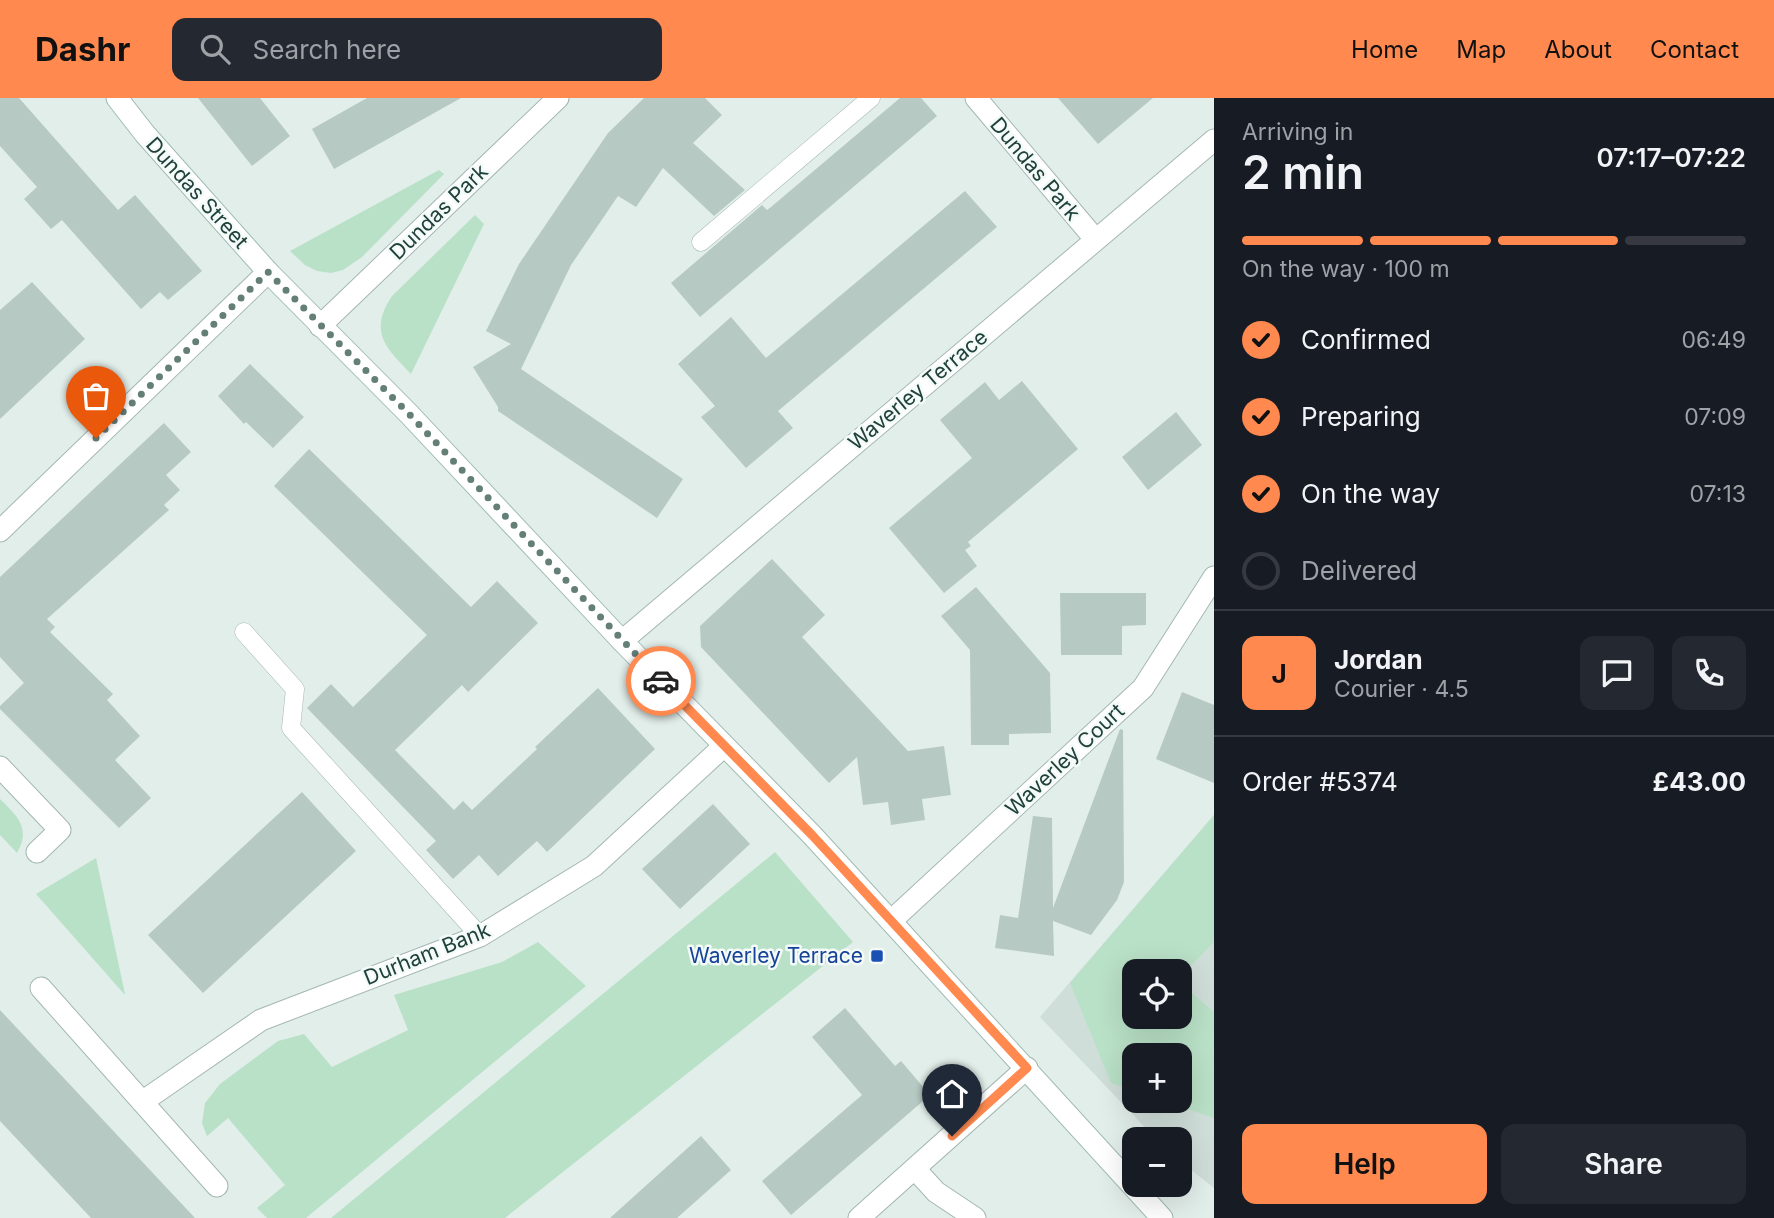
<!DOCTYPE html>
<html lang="en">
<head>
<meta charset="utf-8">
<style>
  :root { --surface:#171b24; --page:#242831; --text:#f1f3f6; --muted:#9ea1a6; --line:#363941; --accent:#ff894f }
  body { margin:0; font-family:Inter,sans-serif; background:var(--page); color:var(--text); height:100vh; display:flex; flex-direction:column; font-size:26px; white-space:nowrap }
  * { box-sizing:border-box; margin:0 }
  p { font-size:23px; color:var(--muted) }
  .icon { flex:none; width:38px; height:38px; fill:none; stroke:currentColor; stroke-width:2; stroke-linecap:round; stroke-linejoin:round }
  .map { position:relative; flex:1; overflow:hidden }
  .details { display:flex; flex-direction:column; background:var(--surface); width:560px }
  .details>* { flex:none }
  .fabs { position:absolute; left:1122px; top:861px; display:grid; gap:14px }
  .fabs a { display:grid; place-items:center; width:70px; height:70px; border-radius:14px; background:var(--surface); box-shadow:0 7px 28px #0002; font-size:35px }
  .pin { position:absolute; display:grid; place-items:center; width:60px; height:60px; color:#fff; margin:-72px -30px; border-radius:50% 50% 50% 0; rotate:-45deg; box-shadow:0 0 7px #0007 }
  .pin .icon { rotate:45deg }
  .courier { position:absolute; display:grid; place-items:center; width:70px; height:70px; margin:-35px; border:5px solid #ff894f; border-radius:50%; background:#fff; color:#222; box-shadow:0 2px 9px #0007 }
  .overview em { font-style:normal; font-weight:600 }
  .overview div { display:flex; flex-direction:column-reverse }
  .overview { display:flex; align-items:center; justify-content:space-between; height:119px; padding:0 28px }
  h1 { font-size:46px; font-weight:600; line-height:52px }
  .bar { display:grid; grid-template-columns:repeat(4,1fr); gap:10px 7px; align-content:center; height:84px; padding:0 28px }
  .bar i { height:9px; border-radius:5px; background:var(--line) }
  .bar .active { background:var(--accent) }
  .bar p { grid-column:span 4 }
  .line { display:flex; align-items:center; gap:18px; padding:0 28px; border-top:2px solid var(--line) }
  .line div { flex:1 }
  .round { display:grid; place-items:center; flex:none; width:74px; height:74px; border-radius:14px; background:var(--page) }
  ol { padding:0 28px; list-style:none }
  li { display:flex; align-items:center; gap:21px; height:77px }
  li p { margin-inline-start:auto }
  li .icon { padding:7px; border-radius:50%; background:var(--accent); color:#111; stroke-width:4 }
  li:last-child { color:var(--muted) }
  li i { width:38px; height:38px; border:4px solid var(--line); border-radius:50% }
  .button { display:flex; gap:14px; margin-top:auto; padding:14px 28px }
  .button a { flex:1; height:80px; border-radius:14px; background:var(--accent); color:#111; font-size:28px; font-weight:600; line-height:80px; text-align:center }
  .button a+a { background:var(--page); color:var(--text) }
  header { display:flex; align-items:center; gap:42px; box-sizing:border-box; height:98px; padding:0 35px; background:var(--accent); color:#111 }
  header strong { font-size:33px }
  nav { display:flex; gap:38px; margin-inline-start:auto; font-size:24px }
  .search { width:490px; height:63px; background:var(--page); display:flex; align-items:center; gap:18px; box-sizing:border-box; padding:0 24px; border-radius:14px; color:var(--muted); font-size:26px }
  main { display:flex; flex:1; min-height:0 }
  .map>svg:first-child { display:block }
</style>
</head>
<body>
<header>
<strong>Dashr</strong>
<div class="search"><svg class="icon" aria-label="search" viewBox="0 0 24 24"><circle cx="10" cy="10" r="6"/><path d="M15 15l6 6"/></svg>Search here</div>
<nav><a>Home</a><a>Map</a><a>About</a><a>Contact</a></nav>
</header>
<main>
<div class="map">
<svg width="1214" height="1120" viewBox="0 0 1214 1120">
  <rect width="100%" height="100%" fill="#e2eeea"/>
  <!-- built -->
  <path fill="#d0ded9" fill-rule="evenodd" d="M 1214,717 L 1214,1090 L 1180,1063 L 1180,1041 L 1156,1041 L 1040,919 ZM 1134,873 L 1180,873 L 1180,919 L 1134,919 ZM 1134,957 L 1180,957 L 1180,1003 L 1134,1003 Z"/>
  <!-- green -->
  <path fill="#b9e1c7" d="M 439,72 L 444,76 L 362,159 L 343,172 L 331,175 L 317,173 L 305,167 L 290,153 Z
    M 475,117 L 484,126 L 411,276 C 386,250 368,234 392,198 Z
    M 0,701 C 18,719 31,730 17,755 L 0,737 Z
    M 1214,717 L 1214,844 L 1180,879 L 1180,873 L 1134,873 L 1134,919 L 1180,919 L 1180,885 L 1214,914 L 1214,1020 L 1163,1003 L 1180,1003 L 1180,957 L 1134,957 L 1134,993 L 1111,985 L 1070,885 Z
    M 775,754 L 853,844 L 505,1120 L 331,1120 Z
    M 96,760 L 125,896 L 125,897 L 36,796 Z
    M 538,844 L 586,888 L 306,1120 L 267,1120 L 257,1110 L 285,1087 L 228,1020 L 207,1038 L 202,1025 L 205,1005 L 220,986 L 278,943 L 304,936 L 332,969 L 408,932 L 394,897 L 502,864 Z"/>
  <!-- building -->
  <path fill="#b7c9c3" d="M 0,0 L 19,0 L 118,112 L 135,97 L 202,173 L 168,202 L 160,194 L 141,211 L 62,122 L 51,131 L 24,101 L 37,89 L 0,48 Z
    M 198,0 L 260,0 L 290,38 L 252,68 Z
    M 367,0 L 461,0 L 334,71 L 312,31 Z
    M 644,0 L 705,0 L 722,17 L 693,45 L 745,92 L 714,118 L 663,70 L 636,109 L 618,98 L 571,167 L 521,271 L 683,381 L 657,420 L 498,313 L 498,309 L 473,269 L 511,246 L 486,233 L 519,166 L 608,35 Z
    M 900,0 L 921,0 L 937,18 L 700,219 L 671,185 L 762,107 L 767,112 L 771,109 Z
    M 1058,0 L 1153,0 L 1098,46 Z
    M 965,93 L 997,129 L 778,313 L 793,330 L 746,370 L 701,319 L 715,308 L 678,266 L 731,219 L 766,260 Z
    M 32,184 L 85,241 L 0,321 L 0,212 Z
    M 250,266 L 304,319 L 273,350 L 246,324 L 244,326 L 218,298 Z
    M 1022,283 L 1078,351 L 968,444 L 971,448 L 965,452 L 977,468 L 944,495 L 889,430 L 972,360 L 940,322 L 985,284 L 999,302 Z
    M 1176,314 L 1202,347 L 1148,392 L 1122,359 Z
    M 164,325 L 191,354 L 166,377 L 180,392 L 164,407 L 169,412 L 47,521 L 55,529 L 50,534 L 113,596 L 107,602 L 140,638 L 115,662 L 151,700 L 119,730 L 0,611 L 0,608 L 24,585 L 0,559 L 0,479 Z
    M 309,351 L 471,509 L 497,483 L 538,525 L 468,594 L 462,587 L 395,652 L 454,712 L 463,703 L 472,712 L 537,651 L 535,649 L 598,590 L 655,651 L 547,754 L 537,743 L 498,778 L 479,757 L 453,781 L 426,752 L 436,743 L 307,610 L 331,586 L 353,609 L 427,537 L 274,388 Z
    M 772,461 L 825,517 L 802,539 L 908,653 L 944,648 L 951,697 L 922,701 L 925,722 L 891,727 L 888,704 L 863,707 L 857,659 L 829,685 L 701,549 L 700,528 Z
    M 976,489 L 1050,575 L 1051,635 L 1009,636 L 1009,647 L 971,647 L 970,552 L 941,518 Z
    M 1060,495 L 1146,495 L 1146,527 L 1122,528 L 1122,557 L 1061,557 Z
    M 1182,594 L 1214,607 L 1214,685 L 1156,661 Z
    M 1120,631 L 1123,632 L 1124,784 L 1117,802 L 1091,837 L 1053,823 L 1054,858 L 995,850 L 1000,817 L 1018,820 L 1033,718 L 1052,720 L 1053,810 Z
    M 302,694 L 356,753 L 203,895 L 148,837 Z
    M 713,706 L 750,746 L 680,811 L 642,771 Z
    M 845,910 L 895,968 L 901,963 L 930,997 L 791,1117 L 762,1083 L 862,997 L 812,939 Z
    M 0,912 L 195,1120 L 91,1120 L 0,1023 Z
    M 701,1038 L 731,1072 L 677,1120 L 610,1120 Z"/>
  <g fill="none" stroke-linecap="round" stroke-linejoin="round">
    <defs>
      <path id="service" d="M 701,144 L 871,0
        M 244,534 L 295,591 L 291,630 L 480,838"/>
      <path id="minor" d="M 976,0 L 1095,141
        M 320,228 L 558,0
        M 0,433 L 268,174
        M 622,543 L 1214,42
        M 0,669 L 60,732 L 37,754
        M 891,823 L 1143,590 L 1214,479
        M 41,890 L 217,1088
        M 142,1004 L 261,922 L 480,838 L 594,768 L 724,648
        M 915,1071 L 936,1094 L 975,1120
        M 859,1120 L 1027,970"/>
      <path id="secondary" d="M 117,0 L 145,36 L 268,174 L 409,316 L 622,543 L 812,737 L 1162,1120"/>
    </defs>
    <!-- service casing -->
    <use href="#service" stroke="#a4b7b2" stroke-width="19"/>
    <!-- minor casing -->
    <use href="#minor" stroke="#a4b7b2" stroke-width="23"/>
    <!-- secondary casing -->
    <use href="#secondary" stroke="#9fbbb3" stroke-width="23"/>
    <!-- service -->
    <use href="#service" stroke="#fff" stroke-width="18"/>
    <!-- minor -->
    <use href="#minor" stroke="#fff" stroke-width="21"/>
    <!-- secondary -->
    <use href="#secondary" stroke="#fff" stroke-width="21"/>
  </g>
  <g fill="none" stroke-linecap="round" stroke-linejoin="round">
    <!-- done -->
    <path stroke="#647e78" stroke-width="7" stroke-dasharray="0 12.6" d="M 96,340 L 268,174 L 409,316 L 661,583"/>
    <!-- route -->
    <path stroke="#ff894f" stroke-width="9" d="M 661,583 L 812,737 L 1027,970 L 952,1038"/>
  </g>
  <!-- markers -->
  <rect fill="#1a4fb4" stroke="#f3faf7" stroke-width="2.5" x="870" y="851" width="14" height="14" rx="3.5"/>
  <g text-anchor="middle" stroke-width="5" stroke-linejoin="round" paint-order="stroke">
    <!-- street labels -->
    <g font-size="21" fill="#20413b" stroke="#f3faf7">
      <text transform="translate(1035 71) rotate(50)" y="7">Dundas Park</text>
      <text transform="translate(197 95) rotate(48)" y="7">Dundas Street</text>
      <text transform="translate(439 114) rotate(-44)" y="7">Dundas Park</text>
      <text transform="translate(918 292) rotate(-40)" y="7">Waverley Terrace</text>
      <text transform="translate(1065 662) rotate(-43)" y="7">Waverley Court</text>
      <text transform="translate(427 856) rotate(-22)" y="7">Durham Bank</text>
    </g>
    <!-- transit labels -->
    <g font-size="21" fill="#164399" stroke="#f3faf7" text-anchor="end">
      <text x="863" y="865">Waverley Terrace</text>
    </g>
  </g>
</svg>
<div class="fabs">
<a><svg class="icon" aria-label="locate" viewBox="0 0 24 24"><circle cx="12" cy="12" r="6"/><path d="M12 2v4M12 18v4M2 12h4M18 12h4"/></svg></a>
<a>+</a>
<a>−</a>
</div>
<div class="pin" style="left:96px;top:340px;background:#ea580c"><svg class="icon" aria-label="bag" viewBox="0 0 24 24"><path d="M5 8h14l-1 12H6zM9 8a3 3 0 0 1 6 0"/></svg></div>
<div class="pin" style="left:952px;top:1038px;background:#1f2937"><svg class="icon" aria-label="home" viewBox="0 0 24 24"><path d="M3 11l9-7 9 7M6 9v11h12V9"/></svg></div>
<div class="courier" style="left:661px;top:583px"><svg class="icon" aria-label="car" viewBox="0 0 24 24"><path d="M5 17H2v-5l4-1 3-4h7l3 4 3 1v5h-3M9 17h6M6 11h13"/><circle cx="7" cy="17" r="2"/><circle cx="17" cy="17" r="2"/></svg></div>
</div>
<section class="details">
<div class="overview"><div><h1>2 min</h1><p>Arriving in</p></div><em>07:17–07:22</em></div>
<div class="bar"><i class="active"></i><i class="active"></i><i class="active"></i><i></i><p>On the way · 100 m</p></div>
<ol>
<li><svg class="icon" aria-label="check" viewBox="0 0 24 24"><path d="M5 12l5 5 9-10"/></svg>Confirmed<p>06:49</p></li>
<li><svg class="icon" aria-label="check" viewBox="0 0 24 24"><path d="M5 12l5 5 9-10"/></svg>Preparing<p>07:09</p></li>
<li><svg class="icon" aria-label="check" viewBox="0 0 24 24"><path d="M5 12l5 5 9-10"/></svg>On the way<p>07:13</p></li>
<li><i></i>Delivered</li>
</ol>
<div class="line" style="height:126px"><b class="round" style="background:var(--accent);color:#111">J</b><div><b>Jordan</b><p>Courier · 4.5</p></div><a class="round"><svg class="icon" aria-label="chat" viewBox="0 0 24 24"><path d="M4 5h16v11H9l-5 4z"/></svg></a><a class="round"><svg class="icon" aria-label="phone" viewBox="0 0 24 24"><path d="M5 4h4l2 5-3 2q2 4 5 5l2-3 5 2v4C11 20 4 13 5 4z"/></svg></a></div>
<div class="line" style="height:91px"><div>Order #5374</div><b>£43.00</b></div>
<div class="button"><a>Help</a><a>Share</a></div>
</section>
</main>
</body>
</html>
